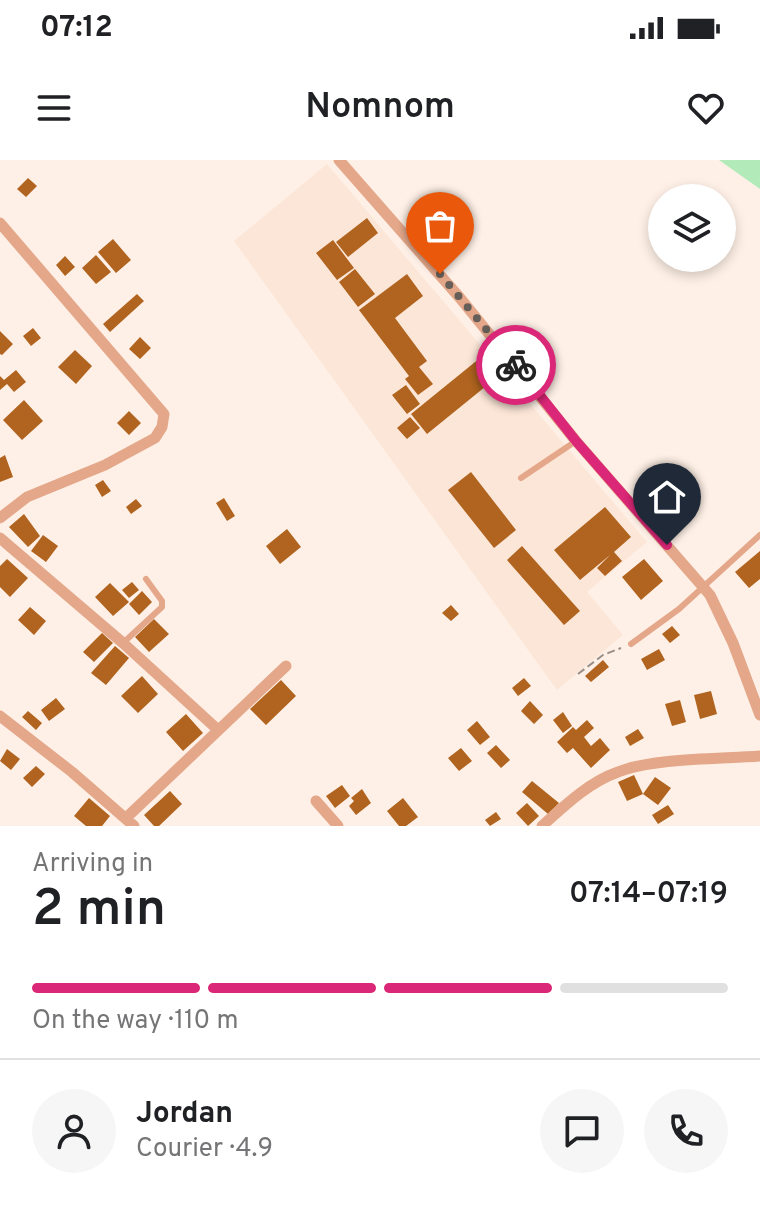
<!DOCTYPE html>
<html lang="en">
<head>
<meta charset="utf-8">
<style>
  :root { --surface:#fff; --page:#f6f6f6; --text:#202124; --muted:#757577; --line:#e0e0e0; --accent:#db2777 }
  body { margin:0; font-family:Overpass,sans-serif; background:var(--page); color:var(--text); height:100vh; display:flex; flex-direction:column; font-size:30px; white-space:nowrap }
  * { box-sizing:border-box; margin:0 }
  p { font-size:26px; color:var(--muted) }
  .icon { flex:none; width:44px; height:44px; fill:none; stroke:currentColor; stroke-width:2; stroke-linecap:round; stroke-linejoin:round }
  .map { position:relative; height:666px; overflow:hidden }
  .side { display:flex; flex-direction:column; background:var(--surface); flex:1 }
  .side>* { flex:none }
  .controls { position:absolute; left:648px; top:24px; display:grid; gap:16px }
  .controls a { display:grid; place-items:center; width:88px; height:88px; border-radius:50%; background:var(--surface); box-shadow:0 4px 12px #0003; font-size:40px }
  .pin { position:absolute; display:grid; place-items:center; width:68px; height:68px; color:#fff; margin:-82px -34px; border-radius:50% 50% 50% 0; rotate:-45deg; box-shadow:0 0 8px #0007 }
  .pin .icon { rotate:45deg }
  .courier { position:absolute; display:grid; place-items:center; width:80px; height:80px; margin:-40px; border:6px solid #db2777; border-radius:50%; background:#fff; color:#222; box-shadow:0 2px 10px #0007 }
  .summary em { font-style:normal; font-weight:600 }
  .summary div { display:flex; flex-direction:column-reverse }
  .summary { display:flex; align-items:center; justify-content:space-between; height:136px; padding:0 32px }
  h1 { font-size:52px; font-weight:600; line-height:60px }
  .bar { display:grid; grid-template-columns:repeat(4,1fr); gap:12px 8px; align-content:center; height:96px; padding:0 32px }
  .bar i { height:10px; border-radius:6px; background:var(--line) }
  .bar .on { background:var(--accent) }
  .bar p { grid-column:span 4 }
  .line { display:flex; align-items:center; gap:20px; padding:0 32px; border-top:2px solid var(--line) }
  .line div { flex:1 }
  .round { display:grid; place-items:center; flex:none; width:84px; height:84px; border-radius:42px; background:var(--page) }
  .status { display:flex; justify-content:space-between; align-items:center; height:56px; padding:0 40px; background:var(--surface); direction:ltr }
  .status svg { height:22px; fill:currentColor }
  header { display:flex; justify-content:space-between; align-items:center; height:104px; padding:0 32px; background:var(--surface); font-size:36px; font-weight:600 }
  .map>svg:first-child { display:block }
</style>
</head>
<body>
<div class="status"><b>07:12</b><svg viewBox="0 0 49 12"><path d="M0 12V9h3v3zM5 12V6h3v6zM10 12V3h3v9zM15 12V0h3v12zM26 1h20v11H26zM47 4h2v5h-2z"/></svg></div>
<header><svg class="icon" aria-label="menu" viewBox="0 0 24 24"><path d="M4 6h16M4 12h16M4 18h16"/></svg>Nomnom<svg class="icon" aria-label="heart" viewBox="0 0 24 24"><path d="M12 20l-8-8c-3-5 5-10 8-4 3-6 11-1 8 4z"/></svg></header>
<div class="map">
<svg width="760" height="666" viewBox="0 0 760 666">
  <rect width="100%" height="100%" fill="#fef0e6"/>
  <!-- built -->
  <path fill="#fce6d7" d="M 327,4 L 647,382 L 587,432 L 623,475 L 557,530 L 234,81 Z"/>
  <!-- green -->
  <path fill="#b2ebb9" d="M 719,0 L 760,0 L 760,29 Z"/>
  <!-- building -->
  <path fill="#b0641f" d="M 28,18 L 37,26 L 26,37 L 17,29 Z
    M 367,58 L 378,73 L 348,97 L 336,82 Z
    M 113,79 L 131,100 L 116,113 L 98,92 Z
    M 333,80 L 354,108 L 337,120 L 316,93 Z
    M 96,95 L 111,112 L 96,124 L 82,108 Z
    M 65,96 L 75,107 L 65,116 L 56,105 Z
    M 355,109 L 375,134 L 358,147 L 339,122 Z
    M 407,114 L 423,136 L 395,158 L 427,201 L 419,207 L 433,224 L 418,235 L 405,219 L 409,216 L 359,150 Z
    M 137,134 L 144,141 L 110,172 L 103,164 Z
    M 33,168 L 41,178 L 31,186 L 23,176 Z
    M 0,171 L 13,184 L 2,195 L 0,194 Z
    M 140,177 L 151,188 L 140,199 L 129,189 Z
    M 75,190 L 92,206 L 76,224 L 58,207 Z
    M 480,198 L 496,218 L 427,274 L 411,254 Z
    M 16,210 L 26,222 L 14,232 L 7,224 L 0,230 L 0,216 L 4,220 Z
    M 406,225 L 420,244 L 407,254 L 392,235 Z
    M 24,240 L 43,261 L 22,280 L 3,260 Z
    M 129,251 L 141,263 L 129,275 L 117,263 Z
    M 410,257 L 420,268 L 407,279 L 397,268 Z
    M 5,295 L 13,317 L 0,322 L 0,298 Z
    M 471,312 L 516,370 L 494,388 L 448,330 Z
    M 103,320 L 111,331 L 102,337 L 95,325 Z
    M 224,338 L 235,356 L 227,361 L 216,343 Z
    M 136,339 L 142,346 L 131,354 L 126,347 Z
    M 605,347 L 631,377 L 614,392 L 622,401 L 605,416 L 597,408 L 610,395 L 580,420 L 554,390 Z
    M 24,354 L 40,376 L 28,387 L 9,367 Z
    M 287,369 L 301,387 L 280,404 L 266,386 Z
    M 43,375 L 58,386 L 46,402 L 31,391 Z
    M 522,386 L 580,451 L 564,465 L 507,400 Z
    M 760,391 L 760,419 L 749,428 L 735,412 Z
    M 7,399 L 28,418 L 10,437 L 0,427 L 0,406 Z
    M 644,399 L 663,421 L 641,440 L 622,417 Z
    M 132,422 L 139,430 L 129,438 L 122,430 Z
    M 110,423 L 129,442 L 113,456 L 95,437 Z
    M 142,431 L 152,442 L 139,455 L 129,444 Z
    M 451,445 L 459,454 L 451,461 L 442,453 Z
    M 30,447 L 46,461 L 34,475 L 18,460 Z
    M 154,459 L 169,474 L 149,492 L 135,477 Z
    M 672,466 L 680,475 L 670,483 L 662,474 Z
    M 102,473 L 113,483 L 94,502 L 83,492 Z
    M 115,486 L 129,498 L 106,525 L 91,513 Z
    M 659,489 L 665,500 L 647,510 L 641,499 Z
    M 603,500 L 609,507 L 591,522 L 585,516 Z
    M 142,516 L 158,534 L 138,553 L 121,536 Z
    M 524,518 L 531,526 L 518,536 L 512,528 Z
    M 281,520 L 296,536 L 266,565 L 250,549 Z
    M 711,531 L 717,554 L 700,559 L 694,535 Z
    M 56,538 L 65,549 L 49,561 L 41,550 Z
    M 680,540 L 686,562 L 672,566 L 665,544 Z
    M 530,541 L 543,555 L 534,564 L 521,551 Z
    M 28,551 L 42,563 L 36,570 L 22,557 Z
    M 563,552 L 572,566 L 563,573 L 553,560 Z
    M 186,554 L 203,573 L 183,591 L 166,572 Z
    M 587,560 L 594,568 L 584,577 L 591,586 L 600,578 L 610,590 L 591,608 L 573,588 L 567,593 L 557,582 L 573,567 L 576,570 Z
    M 477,561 L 490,577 L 480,585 L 467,570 Z
    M 638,569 L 644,578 L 630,586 L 625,577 Z
    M 496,585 L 510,600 L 501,608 L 487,593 Z
    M 461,588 L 472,601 L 459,611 L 448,598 Z
    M 7,589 L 20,599 L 11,610 L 0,601 Z
    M 36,606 L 45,614 L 32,627 L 23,618 Z
    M 634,615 L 643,634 L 627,641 L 618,622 Z
    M 655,617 L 671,628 L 658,645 L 643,634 Z
    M 532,621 L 559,643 L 548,654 L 522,632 Z
    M 342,625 L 350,636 L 335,648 L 326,636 Z
    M 362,629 L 371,643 L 356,655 L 349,646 L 354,641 L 351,638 Z
    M 170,631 L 182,644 L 159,666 L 154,666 L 144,655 Z
    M 89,638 L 110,656 L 102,666 L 86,666 L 74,656 Z
    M 403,638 L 418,657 L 406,666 L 399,666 L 387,651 Z
    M 527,643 L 539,656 L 528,666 L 516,653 Z
    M 668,645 L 674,654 L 658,664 L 652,655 Z
    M 496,652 L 501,659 L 490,666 L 485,660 Z"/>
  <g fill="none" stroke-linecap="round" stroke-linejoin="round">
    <!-- path -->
    <path stroke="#998f88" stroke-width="2" stroke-dasharray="8 4" stroke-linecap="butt" d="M 578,514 L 603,495 L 621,488"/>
    <!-- lane -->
    <path stroke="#e4a789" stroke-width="6" d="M 521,318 L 576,281
      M 123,483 L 162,447 L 162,441 L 146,419
      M 631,484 L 679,449 L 760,375"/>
    <!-- street -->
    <path stroke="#e4a789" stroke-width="11" d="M 339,0 L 460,138 L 576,281 L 710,435 L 733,483 L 760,555
      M 0,63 L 164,254 L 162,267 L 155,278 L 105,305 L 27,337 L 0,358
      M 0,378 L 123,483 L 217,569
      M 0,556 L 72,612 L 134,666
      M 316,641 L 338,666
      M 126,658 L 286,506
      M 542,666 C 564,646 589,622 618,612 C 652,598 721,599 760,596"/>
  </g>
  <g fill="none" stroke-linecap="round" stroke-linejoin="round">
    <!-- done -->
    <path stroke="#665e58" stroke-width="8" stroke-dasharray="0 14.4" d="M 440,114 L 516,205"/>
    <!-- route -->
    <path stroke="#db2777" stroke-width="10" d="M 516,205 L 576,281 L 667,385"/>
  </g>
</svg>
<div class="controls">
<a><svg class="icon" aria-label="layers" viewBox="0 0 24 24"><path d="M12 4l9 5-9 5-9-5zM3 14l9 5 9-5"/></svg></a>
</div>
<div class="pin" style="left:440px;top:114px;background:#ea580c"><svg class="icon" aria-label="bag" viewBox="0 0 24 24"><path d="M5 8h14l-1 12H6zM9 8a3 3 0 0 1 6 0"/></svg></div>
<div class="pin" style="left:667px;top:385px;background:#1f2937"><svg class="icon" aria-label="home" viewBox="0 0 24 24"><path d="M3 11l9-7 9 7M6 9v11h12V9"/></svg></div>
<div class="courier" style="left:516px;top:205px"><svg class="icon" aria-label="bike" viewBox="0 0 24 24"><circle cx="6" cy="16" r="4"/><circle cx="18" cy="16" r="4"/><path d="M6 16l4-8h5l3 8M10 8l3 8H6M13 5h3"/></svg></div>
</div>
<section class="side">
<div class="summary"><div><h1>2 min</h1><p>Arriving in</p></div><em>07:14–07:19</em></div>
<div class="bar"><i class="on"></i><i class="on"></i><i class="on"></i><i></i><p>On the way · 110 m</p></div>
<div class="line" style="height:144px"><a class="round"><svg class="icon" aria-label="person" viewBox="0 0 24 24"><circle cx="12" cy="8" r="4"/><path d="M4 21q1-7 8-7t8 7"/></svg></a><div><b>Jordan</b><p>Courier · 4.9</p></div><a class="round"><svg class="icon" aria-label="chat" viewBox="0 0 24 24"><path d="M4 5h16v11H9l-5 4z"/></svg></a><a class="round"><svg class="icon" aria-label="phone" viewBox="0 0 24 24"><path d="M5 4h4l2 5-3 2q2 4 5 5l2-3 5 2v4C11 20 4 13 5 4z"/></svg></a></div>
</section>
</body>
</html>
